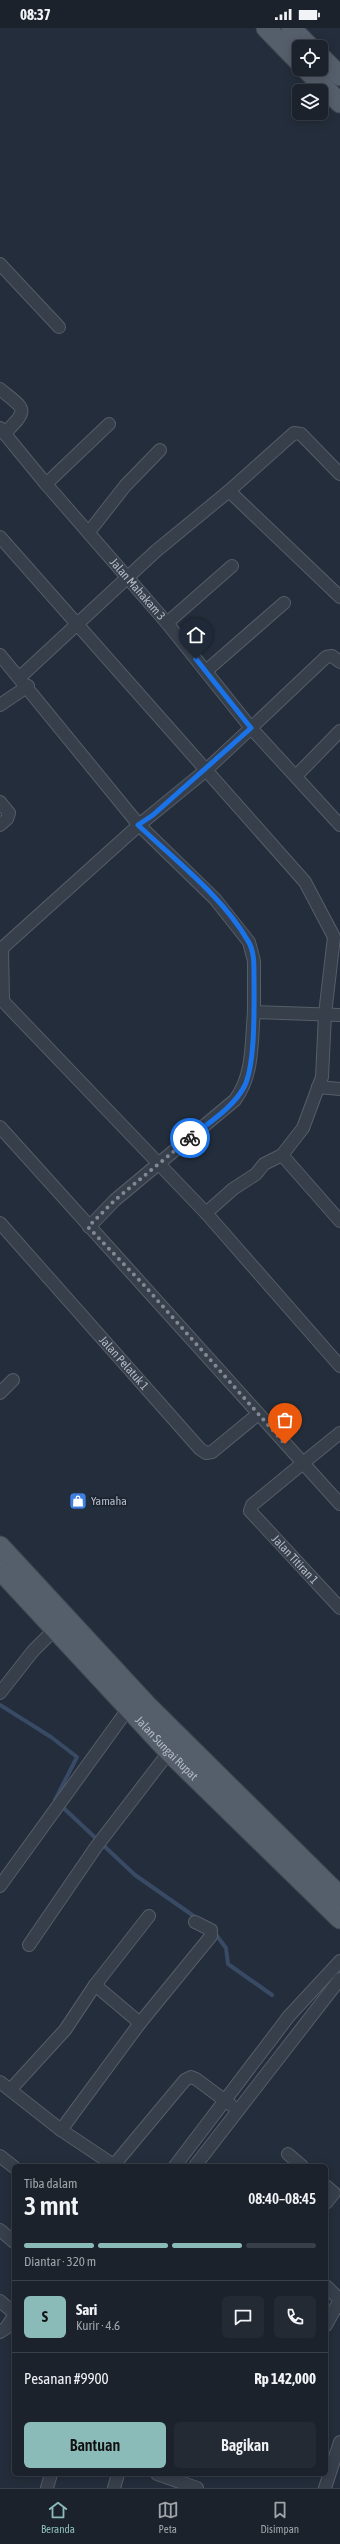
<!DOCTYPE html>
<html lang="id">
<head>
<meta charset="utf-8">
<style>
  :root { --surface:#1b222c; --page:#242a34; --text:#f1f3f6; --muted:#a0a4a9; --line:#393f48; --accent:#8bbbb9 }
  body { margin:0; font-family:"Asap Condensed",sans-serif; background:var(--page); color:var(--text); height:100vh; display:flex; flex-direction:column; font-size:15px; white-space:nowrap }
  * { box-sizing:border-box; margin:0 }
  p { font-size:13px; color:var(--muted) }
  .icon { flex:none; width:22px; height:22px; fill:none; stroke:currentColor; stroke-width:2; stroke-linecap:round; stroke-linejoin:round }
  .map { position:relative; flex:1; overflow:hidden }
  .side { position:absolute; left:12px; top:2136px; width:316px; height:312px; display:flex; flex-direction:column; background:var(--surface); border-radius:6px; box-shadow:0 2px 10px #0003,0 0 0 1px var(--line) }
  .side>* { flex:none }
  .tools { position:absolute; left:292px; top:12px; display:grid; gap:8px }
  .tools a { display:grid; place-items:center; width:36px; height:36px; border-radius:6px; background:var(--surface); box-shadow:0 2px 10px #0003,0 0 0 1px var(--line); font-size:20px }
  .pin { position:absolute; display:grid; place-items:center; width:34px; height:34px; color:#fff; margin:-41px -17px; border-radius:50% 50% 50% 0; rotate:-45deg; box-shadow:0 0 4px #0007 }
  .pin .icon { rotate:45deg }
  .courier { position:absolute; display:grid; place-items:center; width:40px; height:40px; margin:-20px; border:3px solid #1a73e8; border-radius:50%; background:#fff; color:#222; box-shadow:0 1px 5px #0007 }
  .overview em { font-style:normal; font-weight:600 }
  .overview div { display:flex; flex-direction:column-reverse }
  .overview { display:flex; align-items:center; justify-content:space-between; height:68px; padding:0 12px }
  h1 { font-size:26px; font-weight:600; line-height:30px }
  .bar { display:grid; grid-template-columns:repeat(4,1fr); gap:6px 4px; align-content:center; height:48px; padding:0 12px }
  .bar i { height:5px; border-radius:3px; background:var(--line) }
  .bar .selected { background:var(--accent) }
  .bar p { grid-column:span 4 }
  .line { display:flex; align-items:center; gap:10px; padding:0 12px; border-top:1px solid var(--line) }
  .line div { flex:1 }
  .round { display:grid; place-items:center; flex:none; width:42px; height:42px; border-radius:6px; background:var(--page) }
  .cta { display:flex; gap:8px; margin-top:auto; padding:8px 12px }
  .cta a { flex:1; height:46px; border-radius:6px; background:var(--accent); color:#111; font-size:16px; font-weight:600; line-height:46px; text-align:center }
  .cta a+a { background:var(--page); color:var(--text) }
  .status { display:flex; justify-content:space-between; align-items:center; height:28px; padding:0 20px; background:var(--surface); direction:ltr }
  .status svg { height:11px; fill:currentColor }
  .tab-bar { display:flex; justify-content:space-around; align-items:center; height:56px; border-top:1px solid var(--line); background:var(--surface); font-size:11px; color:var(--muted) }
  .tab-bar a { display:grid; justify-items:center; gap:2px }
  .tab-bar .selected { color:var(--accent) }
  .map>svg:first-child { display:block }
</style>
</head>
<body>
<div class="status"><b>08:37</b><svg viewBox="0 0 49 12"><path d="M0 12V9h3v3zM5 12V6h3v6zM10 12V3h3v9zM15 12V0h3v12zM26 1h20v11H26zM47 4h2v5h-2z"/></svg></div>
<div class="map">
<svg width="340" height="2460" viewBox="0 0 340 2460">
  <rect width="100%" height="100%" fill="#242d3b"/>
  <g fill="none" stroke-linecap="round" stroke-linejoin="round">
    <!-- stream -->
    <path stroke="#394a64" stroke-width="4" d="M 0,1677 L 51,1709 L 77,1729 L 55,1772 L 135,1847 L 198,1891
      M 214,1904 L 226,1920 L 228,1936 L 272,1967"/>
    <defs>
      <g id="street">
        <path d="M 0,236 L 59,299"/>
        <path d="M 0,361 C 25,382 30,380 5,405"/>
        <path id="s1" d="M 0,400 L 46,456 L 167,595 L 251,700 L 326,629 L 332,628 L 340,634"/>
        <path d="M 46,456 L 109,396"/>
        <path d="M 229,463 L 294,405 L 301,406 L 340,446"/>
        <path d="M 89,504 L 125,458 L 160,422"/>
        <path d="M 0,509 L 305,854 L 334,909 L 325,986 L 322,1049 L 303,1100 L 282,1127 L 264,1136 L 256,1146 L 233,1161 L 206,1185"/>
        <path d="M 167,595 L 232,538"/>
        <path d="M 0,627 L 139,797 L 215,871 L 249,914 L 254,933 L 254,984 L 340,987"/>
        <path d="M 206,643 L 284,575"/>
        <path d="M 20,649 L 156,523 L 229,463 L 340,569"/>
        <path d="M 0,677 L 28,658"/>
        <path d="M 296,748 L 340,703"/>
        <path d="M 0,774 L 9,785 L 7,791 L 0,797"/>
        <path d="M 2,920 L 3,972"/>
        <path d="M 0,922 L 139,797 L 205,743 L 251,700 L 340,797"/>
        <path d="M 0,970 L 206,1185 L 340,1338"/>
        <path d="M 318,1059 L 340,1061"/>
        <path id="s2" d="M 0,1099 L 303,1435 L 252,1477 L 250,1483 L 340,1580"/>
        <path d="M 282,1127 L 340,1193"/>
        <path id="s3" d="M 0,1195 L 200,1421 L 206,1425 L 212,1424 L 257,1387"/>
        <path d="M 89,1199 L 115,1172 L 235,1072 C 254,1046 251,1015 254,984"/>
        <path d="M 0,1365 L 13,1352"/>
        <path d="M 340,1405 L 303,1435 L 340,1476"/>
        <path d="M 0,1665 L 33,1623 L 55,1601"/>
        <path d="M 0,1858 L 128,1681"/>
        <path d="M 29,1917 L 96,1819 L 169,1724"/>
        <path d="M 95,1957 L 140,1995"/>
        <path d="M 0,2054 L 61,2102 L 115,2138"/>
        <path d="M 11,2061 L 65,2002 L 95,1957 L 149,1888"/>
        <path d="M 61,2102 L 140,1995 L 211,1908 L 211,1902 L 195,1894"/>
        <path d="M 288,2126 L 302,2138"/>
        <path d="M 0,2128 L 14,2139"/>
        <path d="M 114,2137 L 185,2052 L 191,2049 L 196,2051 L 231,2077"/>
        <path d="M 175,2138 L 289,1988 L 340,1933"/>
        <path d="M 195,2138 L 340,1951"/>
        <path d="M 326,2158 L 334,2165 L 326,2175"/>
        <path d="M 0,2202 L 14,2214"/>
        <path d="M 326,2258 L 340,2272"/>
        <path d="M 0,2273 L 14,2285"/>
        <path d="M 326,2297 L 340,2272"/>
        <path d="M 0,2304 L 6,2300 L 14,2288"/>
        <path d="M 157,2446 L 197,2460"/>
        <path d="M 47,2460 L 51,2446"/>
        <path d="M 114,2460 L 118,2446"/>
        <path d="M 325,2460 L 340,2414"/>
      </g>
      <g id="primary">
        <path d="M 266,0 L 299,34"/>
        <path d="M 291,0 L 310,19"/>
        <path d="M 321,29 L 340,48"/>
        <path d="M 306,41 L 340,75"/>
        <path d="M 0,1518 L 147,1677 L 340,1868"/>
        <path id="s4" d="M 0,1542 L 169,1724 L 340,1891"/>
      </g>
    </defs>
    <!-- street casing -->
    <use href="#street" stroke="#555d69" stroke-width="14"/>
    <!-- primary casing -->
    <use href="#primary" stroke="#404854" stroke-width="21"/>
    <!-- street -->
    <use href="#street" stroke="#373f4b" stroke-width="12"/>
    <!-- primary -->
    <use href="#primary" stroke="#555e6b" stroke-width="19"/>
  </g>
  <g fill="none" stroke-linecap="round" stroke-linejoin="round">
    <!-- done -->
    <path stroke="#818996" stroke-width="4" stroke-dasharray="0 7.2" d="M 190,1110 L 115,1172 L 88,1199 L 143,1256 L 285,1416"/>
    <!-- route -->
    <path stroke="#1a73e8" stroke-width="5" d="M 190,1110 C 208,1095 233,1080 244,1059 C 256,1037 254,973 254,946 C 254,935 254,922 248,913 C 224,870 174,831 138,797 L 153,787 L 251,700 L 196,631"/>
  </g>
  <!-- icons -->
  <defs>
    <symbol id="shop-square" viewBox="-11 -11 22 22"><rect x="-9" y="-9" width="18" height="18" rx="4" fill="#3f7fe0" stroke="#1c2430"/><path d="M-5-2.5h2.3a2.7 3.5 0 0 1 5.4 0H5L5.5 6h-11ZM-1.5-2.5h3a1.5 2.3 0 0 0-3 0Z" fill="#fff"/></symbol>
  </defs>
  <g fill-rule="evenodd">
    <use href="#shop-square" x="68" y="1463" width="20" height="20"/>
  </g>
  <g text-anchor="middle" stroke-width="3.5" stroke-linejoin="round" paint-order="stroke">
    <!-- street labels -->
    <g font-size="12" fill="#b3bac7" stroke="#1c2430">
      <text dy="4" stroke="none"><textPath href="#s1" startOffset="212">Jalan Mahakam 3</textPath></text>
      <text dy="4" stroke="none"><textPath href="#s3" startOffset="187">Jalan Pelatuk 1</textPath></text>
      <text dy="4" stroke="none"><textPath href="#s2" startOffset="591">Jalan Titiran 1</textPath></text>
      <text dy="4" stroke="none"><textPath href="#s4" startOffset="244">Jalan Sungai Rupat</textPath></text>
    </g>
    <!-- poi labels -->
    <g font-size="12" fill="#b3bac7" stroke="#1c2430" text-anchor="start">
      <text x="91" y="1477">Yamaha</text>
    </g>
  </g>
</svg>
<div class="tools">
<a><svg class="icon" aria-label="locate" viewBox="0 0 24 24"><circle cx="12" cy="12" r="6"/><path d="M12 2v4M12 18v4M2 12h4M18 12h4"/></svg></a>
<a><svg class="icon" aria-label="layers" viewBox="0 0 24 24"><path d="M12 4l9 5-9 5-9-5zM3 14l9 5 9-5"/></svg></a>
</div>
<div class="pin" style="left:285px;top:1416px;background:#ea580c"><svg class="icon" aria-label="bag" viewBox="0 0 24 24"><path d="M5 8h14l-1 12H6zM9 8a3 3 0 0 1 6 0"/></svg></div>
<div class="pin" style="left:196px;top:631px;background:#1f2937"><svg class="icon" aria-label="home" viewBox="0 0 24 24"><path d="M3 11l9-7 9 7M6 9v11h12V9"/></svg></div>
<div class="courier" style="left:190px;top:1110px"><svg class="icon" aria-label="bike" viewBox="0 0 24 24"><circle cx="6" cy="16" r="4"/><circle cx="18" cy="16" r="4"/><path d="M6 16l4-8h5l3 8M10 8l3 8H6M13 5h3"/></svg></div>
<section class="side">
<div class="overview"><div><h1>3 mnt</h1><p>Tiba dalam</p></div><em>08:40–08:45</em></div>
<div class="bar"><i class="selected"></i><i class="selected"></i><i class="selected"></i><i></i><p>Diantar · 320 m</p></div>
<div class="line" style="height:72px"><b class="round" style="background:var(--accent);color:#111">S</b><div><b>Sari</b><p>Kurir · 4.6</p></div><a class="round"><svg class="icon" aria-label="chat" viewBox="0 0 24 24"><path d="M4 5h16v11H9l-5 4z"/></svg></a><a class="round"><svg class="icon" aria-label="phone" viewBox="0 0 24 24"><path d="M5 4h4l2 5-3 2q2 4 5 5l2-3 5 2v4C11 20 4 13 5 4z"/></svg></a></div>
<div class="line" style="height:52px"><div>Pesanan #9900</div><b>Rp 142,000</b></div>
<div class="cta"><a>Bantuan</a><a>Bagikan</a></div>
</section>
</div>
<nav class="tab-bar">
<a class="selected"><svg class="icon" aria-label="home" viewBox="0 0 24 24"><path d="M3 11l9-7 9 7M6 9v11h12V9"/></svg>Beranda</a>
<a><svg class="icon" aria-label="map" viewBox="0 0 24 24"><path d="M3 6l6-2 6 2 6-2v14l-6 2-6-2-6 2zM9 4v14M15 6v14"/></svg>Peta</a>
<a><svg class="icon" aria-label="saved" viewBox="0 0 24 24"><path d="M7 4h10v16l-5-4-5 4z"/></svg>Disimpan</a>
</nav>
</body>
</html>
